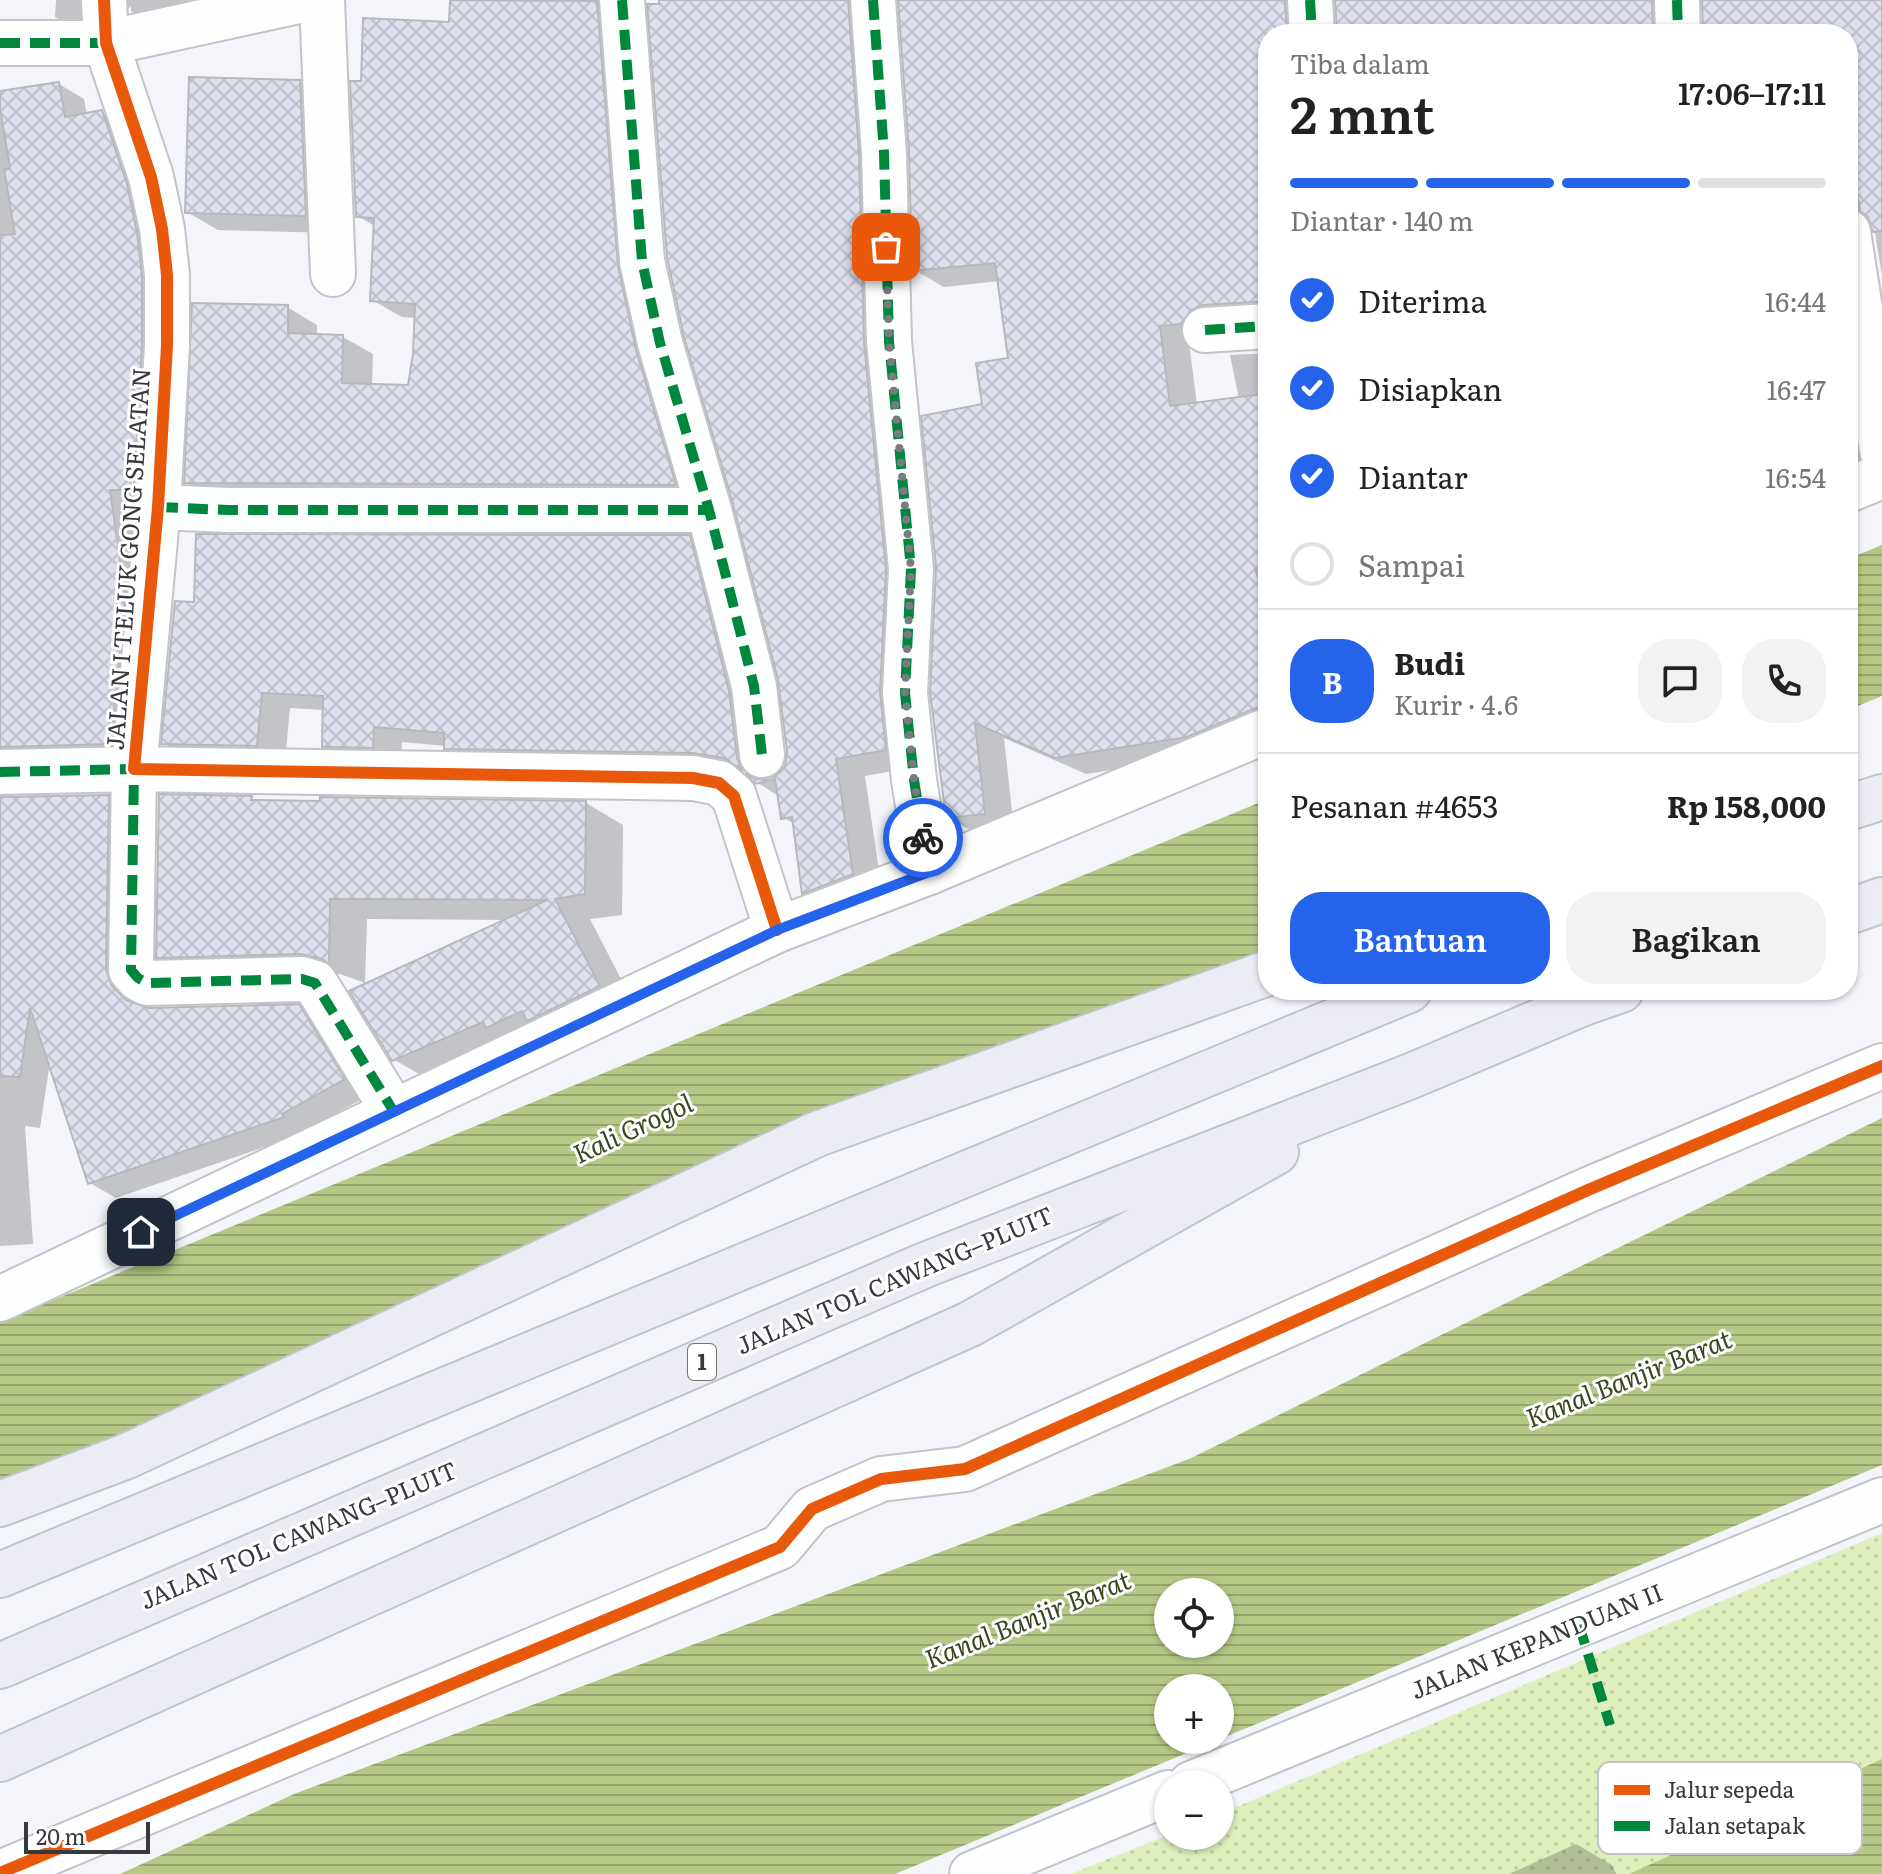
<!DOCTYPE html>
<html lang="id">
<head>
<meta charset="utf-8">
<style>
  :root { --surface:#fff; --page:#f2f2f2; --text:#222; --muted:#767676; --line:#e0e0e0; --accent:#2563eb }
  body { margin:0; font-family:Literata,serif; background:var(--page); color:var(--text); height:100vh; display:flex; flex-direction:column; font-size:30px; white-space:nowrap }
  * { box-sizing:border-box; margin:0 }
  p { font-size:26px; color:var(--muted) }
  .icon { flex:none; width:44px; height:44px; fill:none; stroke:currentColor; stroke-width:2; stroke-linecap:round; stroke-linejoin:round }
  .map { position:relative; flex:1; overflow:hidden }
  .side { position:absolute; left:1258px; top:24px; width:600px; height:976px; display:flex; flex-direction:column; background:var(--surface); border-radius:32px; box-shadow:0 2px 6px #0004 }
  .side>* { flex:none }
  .buttons { position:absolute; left:1154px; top:1578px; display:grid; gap:16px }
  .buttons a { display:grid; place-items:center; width:80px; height:80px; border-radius:50%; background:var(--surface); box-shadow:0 2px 6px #0004; font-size:40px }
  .scale { position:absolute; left:24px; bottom:20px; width:126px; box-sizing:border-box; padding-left:8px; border:4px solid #38393e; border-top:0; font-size:22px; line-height:28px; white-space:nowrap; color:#38393e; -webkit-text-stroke:6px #fff; paint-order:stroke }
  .pin { position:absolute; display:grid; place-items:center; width:68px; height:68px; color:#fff; margin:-34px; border-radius:16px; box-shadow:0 4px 12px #0006 }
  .courier { position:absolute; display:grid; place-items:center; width:80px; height:80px; margin:-40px; border:6px solid #2563eb; border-radius:50%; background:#fff; color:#222; box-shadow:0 2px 10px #0007 }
  .overview em { font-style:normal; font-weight:600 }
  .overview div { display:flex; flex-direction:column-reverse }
  .overview { display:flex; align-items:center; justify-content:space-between; height:136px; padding:0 32px }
  h1 { font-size:52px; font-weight:600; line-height:60px }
  .bar { display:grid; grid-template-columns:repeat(4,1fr); gap:12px 8px; align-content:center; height:96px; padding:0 32px }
  .bar i { height:10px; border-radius:6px; background:var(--line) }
  .bar .on { background:var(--accent) }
  .bar p { grid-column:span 4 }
  .line { display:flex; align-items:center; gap:20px; padding:0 32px; border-top:2px solid var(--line) }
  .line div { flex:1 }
  .round { display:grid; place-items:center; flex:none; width:84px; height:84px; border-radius:32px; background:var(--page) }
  ol { padding:0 32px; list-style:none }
  li { display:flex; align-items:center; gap:24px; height:88px }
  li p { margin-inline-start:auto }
  li .icon { padding:8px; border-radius:50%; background:var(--accent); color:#fff; stroke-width:4 }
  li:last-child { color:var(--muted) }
  li i { width:44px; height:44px; border:4px solid var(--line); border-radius:50% }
  .button { display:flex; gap:16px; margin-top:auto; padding:16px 32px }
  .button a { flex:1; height:92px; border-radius:32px; background:var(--accent); color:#fff; font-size:32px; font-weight:600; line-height:92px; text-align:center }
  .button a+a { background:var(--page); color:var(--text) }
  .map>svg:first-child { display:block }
</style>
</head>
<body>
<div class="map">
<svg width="1882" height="1874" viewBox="0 0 1882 1874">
  <defs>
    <pattern id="park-dots" width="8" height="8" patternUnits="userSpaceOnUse" patternTransform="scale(2)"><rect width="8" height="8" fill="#deeebc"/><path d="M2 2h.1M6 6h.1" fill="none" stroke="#bfcda3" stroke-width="1.8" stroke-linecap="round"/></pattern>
    <pattern id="water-rules" width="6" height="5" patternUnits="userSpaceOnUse" patternTransform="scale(2)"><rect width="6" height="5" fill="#b6c885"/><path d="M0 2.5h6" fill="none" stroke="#95a36e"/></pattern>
    <pattern id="building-cross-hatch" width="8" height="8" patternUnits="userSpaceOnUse" patternTransform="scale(2)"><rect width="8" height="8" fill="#dee0ed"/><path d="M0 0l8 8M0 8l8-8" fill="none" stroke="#bfc1cc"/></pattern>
  </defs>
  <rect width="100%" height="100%" fill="#f4f5fa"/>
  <!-- park -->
  <path fill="url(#park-dots)" d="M 1882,1533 L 1882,1759 L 1629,1874 L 1071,1874 L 1168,1835 L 1220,1836 L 1220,1814 Z"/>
  <!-- water -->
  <path fill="url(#water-rules)" fill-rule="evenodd" d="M 1882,545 L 1882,696 L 1848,710 L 1848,559 Z
    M 1268,799 L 1268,956 L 0,1488 L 0,1322 Z
    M 1882,1118 L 1882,1465 L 1220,1739 L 1220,1688 L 1168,1688 L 1168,1740 L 1218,1740 L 895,1874 L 120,1874 L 294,1794 L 1189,1459 ZM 1168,1592 L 1220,1592 L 1220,1644 L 1168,1644 Z
    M 1882,1759 L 1882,1874 L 1629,1874 Z"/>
  <!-- shadow -->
  <path fill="#0003" fill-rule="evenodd" d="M 56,0 L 293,0 L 174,36 L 131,11 L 131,6 L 98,42 L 55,17 Z
    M 452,0 L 597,3 L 627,21 L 647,285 L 704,501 L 216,499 L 186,482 L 287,307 L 317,325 L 317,336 L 343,337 L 373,354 L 372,386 L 409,387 L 415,355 L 416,318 L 402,317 L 372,300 L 376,227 L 358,216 L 363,84 L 451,24 Z
    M 661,0 L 885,0 L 915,767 L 865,776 L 882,891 L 834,909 L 804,892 L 795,824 L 782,817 L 779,796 L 756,782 L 755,780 L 766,782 L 752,773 L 724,768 L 474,764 L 446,746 L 402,742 L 401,763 L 352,762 L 324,746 L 325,710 L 290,708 L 285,761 L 192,760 L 163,743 L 196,604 L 689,537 L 718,554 L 767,781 L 779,776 L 787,765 L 789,752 L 781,683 ZM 735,748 L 745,771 L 740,771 L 732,749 Z
    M 900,0 L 1322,0 L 1315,34 L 1268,34 L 1268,319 L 1189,343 L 1197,405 L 1239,399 L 1230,355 L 1268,353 L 1268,732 L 1217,753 L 1086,774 L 1004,738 L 1014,830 L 977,834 L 947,817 L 985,406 L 1010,359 L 1000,281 L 944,287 L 914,270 L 911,152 Z
    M 1337,0 L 1690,0 L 1682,34 L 1339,34 Z
    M 1704,0 L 1882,0 L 1882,275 L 1874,227 L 1873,224 L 1863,229 L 1882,442 L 1848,476 L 1848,34 L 1705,34 Z
    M 300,82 L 331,100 L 336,233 L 218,230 L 187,212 Z
    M 59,84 L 84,99 L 87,115 L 102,113 L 128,127 L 152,200 L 159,504 L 134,503 L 150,612 L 136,758 L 0,778 L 0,93 Z
    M 108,797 L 134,812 L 132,986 L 138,1004 L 143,1008 L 298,1006 L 325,1022 L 370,1095 L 307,1129 L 309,1132 L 116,1198 L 90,1183 L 50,1062 L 40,1128 L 25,1126 L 33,1244 L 0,1246 L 0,799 Z
    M 251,798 L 258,802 L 586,803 L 623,825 L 622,915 L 590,919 L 636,1008 L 431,1081 L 393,1059 L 508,920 L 367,919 L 365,983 L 340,974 L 196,978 L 158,957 Z
    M 1576,1844 L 1612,1865 L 1616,1874 L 1509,1874 Z"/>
  <!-- building -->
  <path fill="url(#building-cross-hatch)" stroke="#b8b8bc" stroke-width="2" d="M 450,0 L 597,1 L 618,266 L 636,350 L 676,485 L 184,483 L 192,303 L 288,305 L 288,333 L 343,335 L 342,383 L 408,385 L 413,354 L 415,304 L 370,301 L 374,218 L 356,217 L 350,81 L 361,81 L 363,18 L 449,22 Z
    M 659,0 L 848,0 L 859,154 L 864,343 L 886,570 L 880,692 L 886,750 L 836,759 L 853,874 L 802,894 L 792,817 L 781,819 L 775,779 L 755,784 L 745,773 L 753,778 L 764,780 L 776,775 L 785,766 L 787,752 L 778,680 L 733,504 L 684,337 L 667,257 L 647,4 L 659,4 Z
    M 898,0 L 1285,0 L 1287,34 L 1268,34 L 1268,301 L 1203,305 L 1191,310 L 1181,324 L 1160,326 L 1170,406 L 1262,394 L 1268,437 L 1268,566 L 1255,569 L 1268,604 L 1268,706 L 1258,707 L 1187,737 L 1055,758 L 975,723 L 985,814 L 946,818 L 930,692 L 936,567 L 921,416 L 982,404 L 976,363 L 1008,358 L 995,263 L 912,271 L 909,152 Z
    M 1335,0 L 1652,0 L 1653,34 L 1337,34 Z
    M 1702,0 L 1882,0 L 1882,231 L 1873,232 L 1868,217 L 1860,211 L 1848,140 L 1848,34 L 1703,34 Z
    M 189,77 L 300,80 L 306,216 L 185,213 Z
    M 59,82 L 65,117 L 102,110 L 127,184 L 137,233 L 142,276 L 142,344 L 134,490 L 110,490 L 125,596 L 111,744 L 0,747 L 0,235 L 15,234 L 4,169 L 10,168 L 0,108 L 0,91 Z
    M 1848,394 L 1857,454 L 1848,456 Z
    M 196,534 L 690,535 L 729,691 L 737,758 L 742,770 L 724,758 L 693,753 L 444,749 L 444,733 L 374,727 L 373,748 L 322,747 L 323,696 L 262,693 L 257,746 L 161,744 L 175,601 L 194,602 Z
    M 159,794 L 252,796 L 251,800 L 320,801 L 320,797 L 586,801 L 585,894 L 555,899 L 600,986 L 527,1021 L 522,1011 L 486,1028 L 483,1022 L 392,1061 L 349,991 L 547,900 L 330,899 L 329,964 L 322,959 L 301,954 L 156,958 Z
    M 109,795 L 106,970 L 112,986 L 126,1000 L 148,1008 L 299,1004 L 345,1079 L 282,1114 L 284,1117 L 88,1184 L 30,1008 L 20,1077 L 0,1076 L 0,797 Z"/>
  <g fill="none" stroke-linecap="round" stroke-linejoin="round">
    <defs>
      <path id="minor" d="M 104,0 L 106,43 L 151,177 L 162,229 L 167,275 L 167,345 L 158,507 L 134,769 L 693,778 L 719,783 L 734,796 L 777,930
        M 322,0 L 333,274
        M 622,0 L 642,261 L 660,343 L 709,510 L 754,686 L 762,755
        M 873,0 L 884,153 L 889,341 L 911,569 L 905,693 L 914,780 L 929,872
        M 1310,0 L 1312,34
        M 1677,0 L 1678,34
        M 0,43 L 106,43 L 303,0
        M 1848,232 L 1882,450
        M 1205,330 L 1268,326
        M 158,507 L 228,510 L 709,510
        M 0,772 L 134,769 L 131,970 L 138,978 L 147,983 L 302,979 L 315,983 L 394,1112
        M 1191,1784 L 1882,1500
        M 0,1873 L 780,1547 L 812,1509 L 881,1479 L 965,1469 L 1588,1190 L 1882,1066
        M 972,1874 L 1168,1793"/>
      <path id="tertiary" d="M 1848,490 L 1882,476
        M 0,1299 L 777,930 L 929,872 L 1268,730"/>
      <path id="motorway" d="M 1848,808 L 1882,797
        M 1848,912 L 1882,900
        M 0,1504 L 127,1456 L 817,1134 L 1268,973
        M 0,1575 L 1409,990
        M 0,1666 L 925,1265 L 1411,1076 L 1586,1002 L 1621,990
        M 0,1759 L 970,1324 L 1276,1152"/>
    </defs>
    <!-- minor casing -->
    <use href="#minor" stroke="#c3c4c8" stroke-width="48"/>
    <!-- tertiary casing -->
    <use href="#tertiary" stroke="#c3c4c8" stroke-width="48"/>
    <!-- motorway casing -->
    <use href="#motorway" stroke="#c2c4cc" stroke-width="48"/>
    <!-- minor -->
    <use href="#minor" stroke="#fdfefe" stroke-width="44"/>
    <!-- tertiary -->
    <use href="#tertiary" stroke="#fdfefe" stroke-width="44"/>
    <!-- motorway -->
    <use href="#motorway" stroke="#ecedf4" stroke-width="44"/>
    <!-- quiet -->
    <path stroke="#00873e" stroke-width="10" stroke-dasharray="20 10" stroke-linecap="butt" d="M 622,0 L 642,261 L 660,343 L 709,510 L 754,686 L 762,755
      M 873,0 L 884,153 L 889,341 L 911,569 L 905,693 L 914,780 L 929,872
      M 1310,0 L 1312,34
      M 1677,0 L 1678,34
      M 0,43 L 106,43
      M 1205,330 L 1268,326
      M 158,507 L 228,510 L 709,510
      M 0,772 L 134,769 L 131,970 L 138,978 L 147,983 L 302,979 L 315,983 L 394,1112
      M 1579,1625 L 1610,1725"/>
    <defs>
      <path id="cycleway" d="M 104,0 L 106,43 L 151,177 L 162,229 L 167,275 L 167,345 L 158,507 L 134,769 L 693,778 L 719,783 L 734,796 L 777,930
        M 0,1873 L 780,1547 L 812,1509 L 881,1479 L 965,1469 L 1588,1190 L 1882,1066"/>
    </defs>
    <!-- cycleway casing -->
    <use href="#cycleway" stroke="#fff" stroke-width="17"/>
    <!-- cycleway -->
    <use href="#cycleway" stroke="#e8590c" stroke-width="12"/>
  </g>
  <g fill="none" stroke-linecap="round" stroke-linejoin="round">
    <!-- done -->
    <path stroke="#7a7b80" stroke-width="8" stroke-dasharray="0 14.4" d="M 886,247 L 889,341 L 911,569 L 905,693 L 914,780 L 923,838"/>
    <!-- route -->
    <path stroke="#2563eb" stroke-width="10" d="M 141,1232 L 777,930 L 929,872 L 923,838"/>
  </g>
  <g text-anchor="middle" stroke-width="6" stroke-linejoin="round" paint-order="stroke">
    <!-- shield labels -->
    <rect fill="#fff" stroke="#747478" stroke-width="2" x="688" y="1344" width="28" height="36" rx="6"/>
    <g font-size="22" font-weight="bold" fill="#38393e">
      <text x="702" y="1370">1</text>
    </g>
    <!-- street labels -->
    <g font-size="24" fill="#38393e" stroke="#fff">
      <text transform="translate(129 559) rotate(-86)" y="8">JALAN I TELUK GONG SELATAN</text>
      <text transform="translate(895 1281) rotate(-23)" y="8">JALAN TOL CAWANG–PLUIT</text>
      <text transform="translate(299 1536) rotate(-23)" y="8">JALAN TOL CAWANG–PLUIT</text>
      <text transform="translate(1537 1642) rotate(-22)" y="8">JALAN KEPANDUAN II</text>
    </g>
    <!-- water labels -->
    <g font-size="26" font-style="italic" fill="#3b461e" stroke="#fff">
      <text transform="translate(633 1129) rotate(-25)" y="9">Kali Grogol</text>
      <text transform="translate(1629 1379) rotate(-22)" y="9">Kanal Banjir Barat</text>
      <text transform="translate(1028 1620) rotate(-22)" y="9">Kanal Banjir Barat</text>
    </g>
  </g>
  <!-- legend -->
  <rect x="1598" y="1762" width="264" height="92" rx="12" fill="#fff" stroke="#c3c4c5" stroke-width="2"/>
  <rect x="1614" y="1785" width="36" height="10" fill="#e8590c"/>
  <rect x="1614" y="1821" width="36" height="10" fill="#00873e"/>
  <g font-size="22" fill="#38393e">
    <text x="1664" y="1798">Jalur sepeda</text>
    <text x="1664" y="1834">Jalan setapak</text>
  </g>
</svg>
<div class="buttons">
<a><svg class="icon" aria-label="locate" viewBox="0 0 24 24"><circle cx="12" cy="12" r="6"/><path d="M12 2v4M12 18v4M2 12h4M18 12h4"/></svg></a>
<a>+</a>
<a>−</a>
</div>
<div class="scale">20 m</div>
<div class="pin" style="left:886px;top:247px;background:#ea580c"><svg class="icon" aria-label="bag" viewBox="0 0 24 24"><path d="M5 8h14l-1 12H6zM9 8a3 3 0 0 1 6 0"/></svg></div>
<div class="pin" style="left:141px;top:1232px;background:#1f2937"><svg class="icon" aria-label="home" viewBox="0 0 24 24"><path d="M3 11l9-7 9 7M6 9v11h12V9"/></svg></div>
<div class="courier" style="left:923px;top:838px"><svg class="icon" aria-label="bike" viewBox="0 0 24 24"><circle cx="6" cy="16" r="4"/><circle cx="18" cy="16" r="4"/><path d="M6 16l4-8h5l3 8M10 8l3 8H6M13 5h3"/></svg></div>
<section class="side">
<div class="overview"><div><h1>2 mnt</h1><p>Tiba dalam</p></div><em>17:06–17:11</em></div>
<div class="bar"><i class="on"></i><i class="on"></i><i class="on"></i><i></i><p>Diantar · 140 m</p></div>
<ol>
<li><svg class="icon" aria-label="check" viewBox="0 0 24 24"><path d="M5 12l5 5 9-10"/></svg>Diterima<p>16:44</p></li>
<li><svg class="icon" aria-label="check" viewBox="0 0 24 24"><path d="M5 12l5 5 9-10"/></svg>Disiapkan<p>16:47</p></li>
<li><svg class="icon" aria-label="check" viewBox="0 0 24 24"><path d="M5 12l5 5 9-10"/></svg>Diantar<p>16:54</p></li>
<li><i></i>Sampai</li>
</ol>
<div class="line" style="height:144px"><b class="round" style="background:var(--accent);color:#fff">B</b><div><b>Budi</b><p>Kurir · 4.6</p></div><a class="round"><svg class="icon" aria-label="chat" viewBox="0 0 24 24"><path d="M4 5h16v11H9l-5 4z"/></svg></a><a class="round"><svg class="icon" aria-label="phone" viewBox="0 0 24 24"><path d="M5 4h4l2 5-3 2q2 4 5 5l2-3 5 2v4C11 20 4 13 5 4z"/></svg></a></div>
<div class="line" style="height:104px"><div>Pesanan #4653</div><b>Rp 158,000</b></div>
<div class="button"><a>Bantuan</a><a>Bagikan</a></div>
</section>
</div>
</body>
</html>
